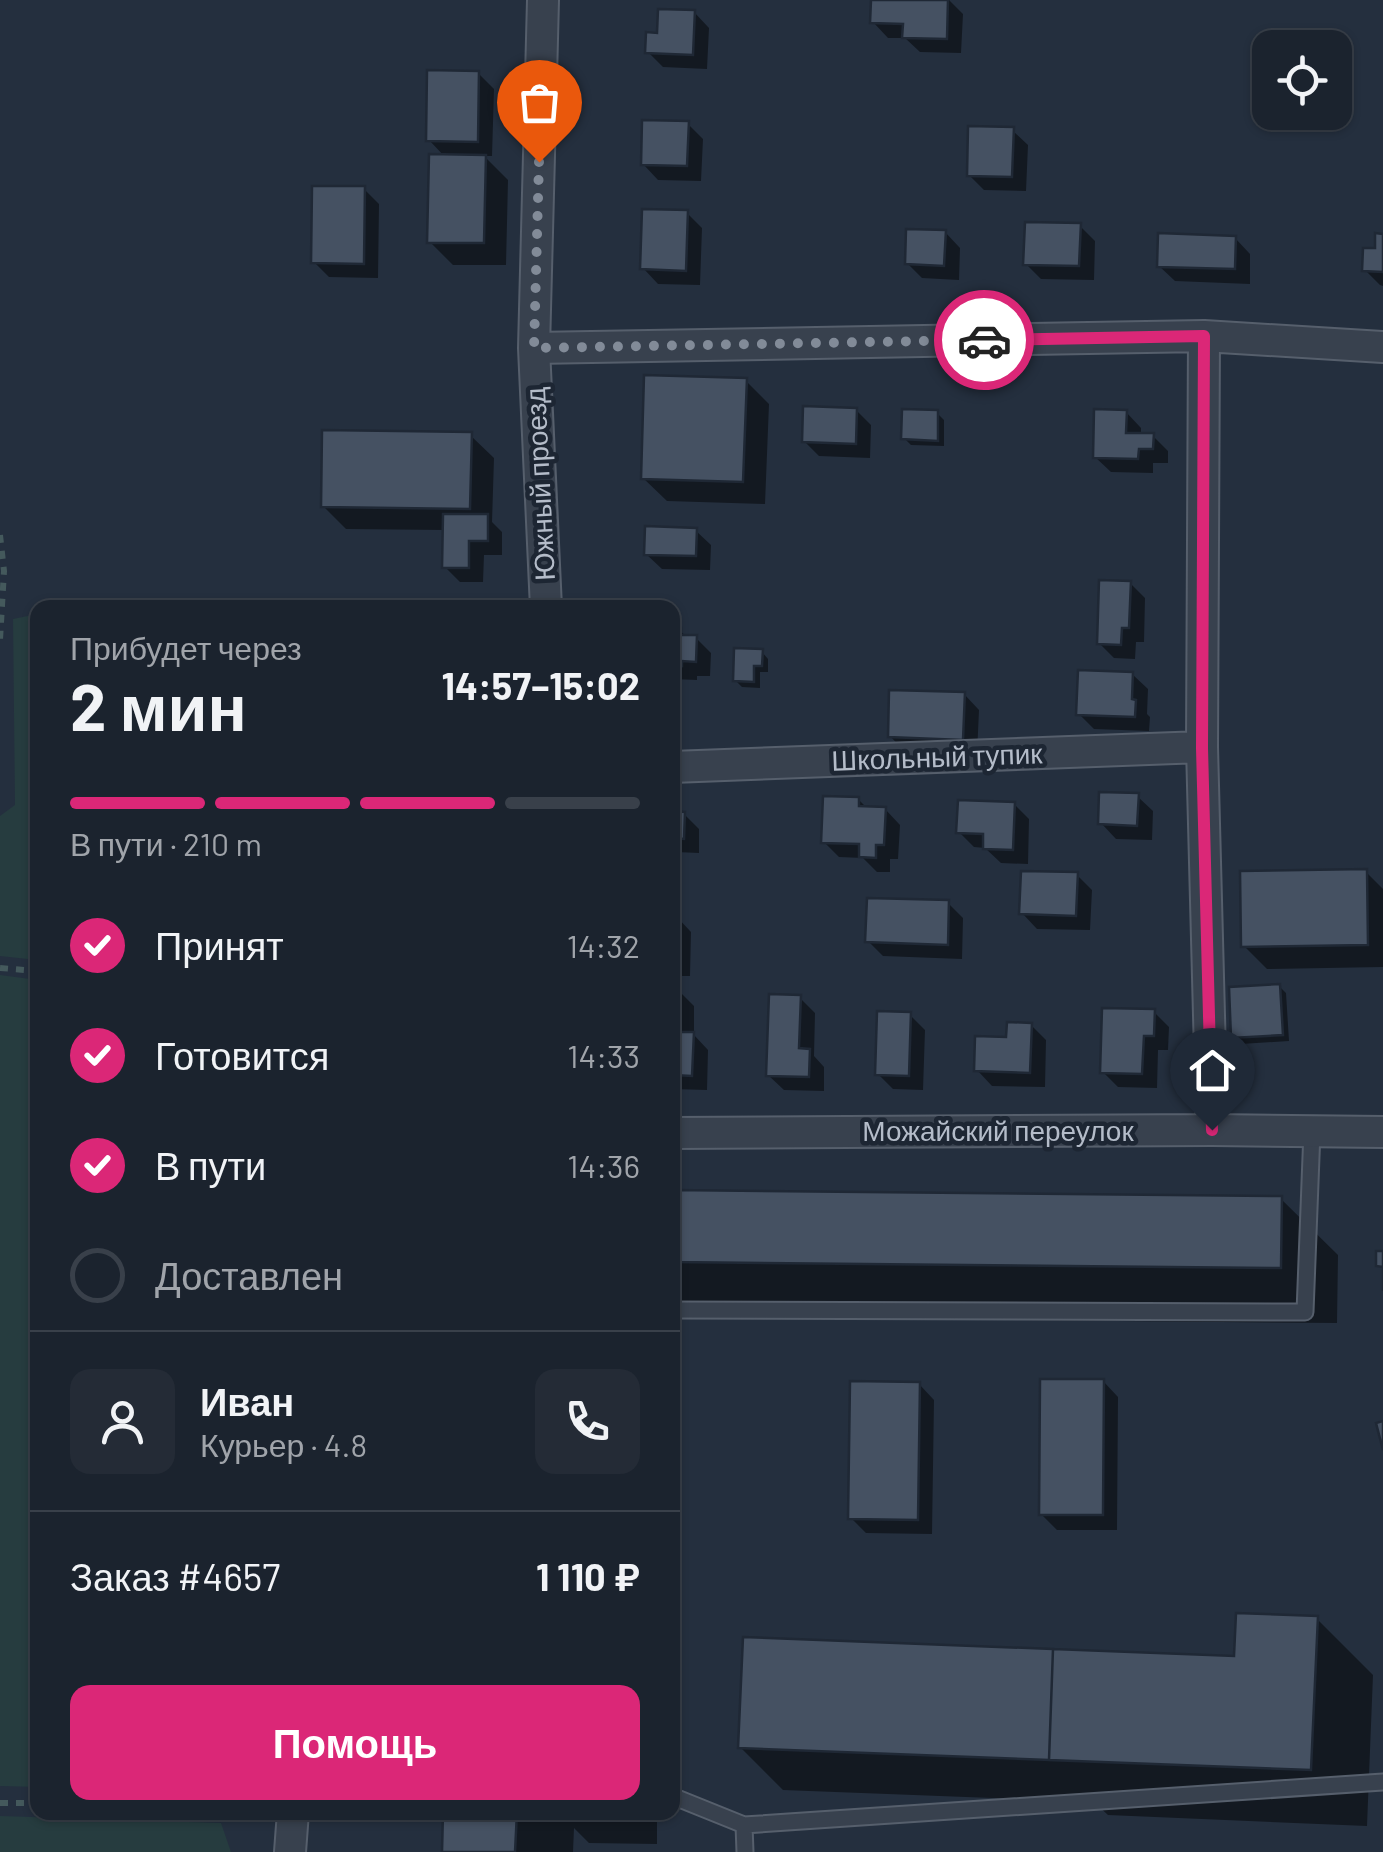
<!DOCTYPE html>
<html lang="ru">
<head>
<meta charset="utf-8">
<style>
  :root { --surface:#1b232e; --page:#242b36; --text:#f1f3f6; --muted:#a0a4aa; --line:#39404a; --accent:#db2777 }
  body { margin:0; font-family:Barlow,sans-serif; background:var(--page); color:var(--text); height:100vh; display:flex; flex-direction:column; font-size:38px; white-space:nowrap }
  * { box-sizing:border-box; margin:0 }
  p { font-size:32px; color:var(--muted) }
  .icon { flex:none; width:55px; height:55px; fill:none; stroke:currentColor; stroke-width:2; stroke-linecap:round; stroke-linejoin:round }
  .map { position:relative; flex:1; overflow:hidden }
  .panel { position:absolute; left:30px; top:600px; width:650px; height:1220px; display:flex; flex-direction:column; background:var(--surface); border-radius:20px; box-shadow:0 2px 8px #0004,0 0 0 2px var(--line) }
  .panel>* { flex:none }
  .buttons { position:absolute; left:1252px; top:30px; display:grid; gap:20px }
  .buttons a { display:grid; place-items:center; width:100px; height:100px; border-radius:20px; background:var(--surface); box-shadow:0 2px 8px #0004,0 0 0 2px var(--line); font-size:50px }
  .pin { position:absolute; display:grid; place-items:center; width:85px; height:85px; color:#fff; margin:-102px -42px; border-radius:50% 50% 50% 0; rotate:-45deg; box-shadow:0 0 10px #0007 }
  .pin .icon { rotate:45deg }
  .courier { position:absolute; display:grid; place-items:center; width:100px; height:100px; margin:-50px; border:8px solid #db2777; border-radius:50%; background:#fff; color:#222; box-shadow:0 2px 12px #0007 }
  .headline em { font-style:normal; font-weight:700 }
  .headline div { display:flex; flex-direction:column-reverse }
  .headline { display:flex; align-items:center; justify-content:space-between; height:170px; padding:0 40px }
  h1 { font-size:65px; font-weight:700; line-height:75px }
  .bar { display:grid; grid-template-columns:repeat(4,1fr); gap:15px 10px; align-content:center; height:120px; padding:0 40px }
  .bar i { height:12px; border-radius:8px; background:var(--line) }
  .bar .selected { background:var(--accent) }
  .bar p { grid-column:span 4 }
  .line { display:flex; align-items:center; gap:25px; padding:0 40px; border-top:2px solid var(--line) }
  .line div { flex:1 }
  .round { display:grid; place-items:center; flex:none; width:105px; height:105px; border-radius:20px; background:var(--page) }
  ol { padding:0 40px; list-style:none }
  li { display:flex; align-items:center; gap:30px; height:110px }
  li p { margin-inline-start:auto }
  li .icon { padding:10px; border-radius:50%; background:var(--accent); color:#fff; stroke-width:4 }
  li:last-child { color:var(--muted) }
  li i { width:55px; height:55px; border:5px solid var(--line); border-radius:50% }
  .primary-button { display:flex; gap:20px; margin-top:auto; padding:20px 40px }
  .primary-button a { flex:1; height:115px; border-radius:20px; background:var(--accent); color:#fff; font-size:40px; font-weight:700; line-height:115px; text-align:center }
  .map>svg:first-child { display:block }
</style>
</head>
<body>
<div class="map">
<svg width="1383" height="1852" viewBox="0 0 1383 1852">
  <rect width="100%" height="100%" fill="#242f3e"/>
  <!-- green -->
  <path fill="#263c3f" d="M 37,614 L 38,614 L 37,960 L 0,956 L 0,816 L 15,805 L 13,619 Z
    M 0,975 L 38,980 L 38,1787 L 0,1786 Z
    M 0,1816 L 221,1823 L 231,1852 L 0,1852 Z"/>
  <!-- shadow -->
  <path fill="#0007" d="M 874,0 L 949,0 L 963,14 L 961,53 L 920,52 L 905,38 L 888,38 L 873,22 Z
    M 694,12 L 709,28 L 707,69 L 663,67 L 648,52 L 660,35 Z
    M 478,73 L 494,89 L 492,156 L 484,156 L 508,180 L 506,265 L 453,265 L 430,242 L 445,157 L 429,140 Z
    M 688,124 L 703,139 L 701,181 L 658,180 L 643,164 Z
    M 1012,130 L 1028,145 L 1026,191 L 984,190 L 969,175 Z
    M 364,189 L 379,204 L 378,278 L 329,277 L 314,262 Z
    M 687,213 L 702,228 L 700,285 L 658,284 L 643,268 Z
    M 1080,226 L 1095,241 L 1094,280 L 1041,279 L 1026,264 Z
    M 945,232 L 960,248 L 959,280 L 922,278 L 907,263 Z
    M 1383,236 L 1383,286 L 1380,285 L 1365,270 L 1377,251 Z
    M 1235,238 L 1250,254 L 1250,284 L 1175,281 L 1159,266 Z
    M 746,381 L 769,404 L 765,504 L 667,501 L 643,478 Z
    M 856,410 L 871,425 L 870,458 L 819,456 L 804,441 Z
    M 1126,412 L 1141,428 L 1141,435 L 1153,436 L 1168,451 L 1168,463 L 1153,463 L 1153,473 L 1111,472 L 1095,457 Z
    M 937,413 L 944,420 L 944,446 L 911,445 L 904,438 Z
    M 470,435 L 494,458 L 492,522 L 502,532 L 502,555 L 484,555 L 483,582 L 460,582 L 445,567 L 445,530 L 346,529 L 323,506 Z
    M 695,530 L 711,545 L 710,570 L 662,569 L 646,554 Z
    M 1130,583 L 1145,598 L 1144,642 L 1136,642 L 1135,659 L 1114,658 L 1099,643 Z
    M 672,630 L 680,631 L 688,638 L 696,638 L 711,653 L 710,676 L 697,676 L 697,680 L 672,679 Z
    M 762,652 L 768,659 L 768,672 L 760,672 L 760,688 L 742,687 L 735,680 Z
    M 1132,674 L 1148,689 L 1147,714 L 1150,717 L 1149,731 L 1094,729 L 1079,714 Z
    M 964,694 L 979,710 L 977,754 L 905,752 L 890,736 Z
    M 1137,796 L 1153,811 L 1152,840 L 1116,839 L 1101,823 Z
    M 858,799 L 868,809 L 885,809 L 900,825 L 898,859 L 890,859 L 890,872 L 877,872 L 863,858 L 839,857 L 824,842 Z
    M 1014,804 L 1029,819 L 1028,864 L 1001,863 L 985,848 L 974,847 L 959,832 Z
    M 672,814 L 684,814 L 699,829 L 699,853 L 676,852 L 676,869 L 672,869 Z
    M 1366,872 L 1383,889 L 1383,967 L 1267,969 L 1244,946 Z
    M 1077,875 L 1092,890 L 1090,930 L 1037,929 L 1022,913 Z
    M 948,903 L 963,918 L 962,959 L 883,956 L 868,941 Z
    M 672,916 L 676,916 L 691,932 L 690,976 L 672,976 Z
    M 1279,986 L 1286,993 L 1289,1041 L 1241,1044 L 1234,1037 Z
    M 672,991 L 679,991 L 694,1006 L 694,1035 L 708,1050 L 707,1090 L 672,1089 Z
    M 800,998 L 815,1013 L 814,1056 L 824,1067 L 824,1091 L 784,1090 L 768,1075 Z
    M 1154,1012 L 1169,1027 L 1168,1050 L 1158,1050 L 1157,1088 L 1118,1087 L 1103,1072 Z
    M 910,1015 L 925,1030 L 923,1090 L 893,1089 L 878,1074 Z
    M 1031,1025 L 1046,1040 L 1045,1087 L 992,1086 L 977,1070 Z
    M 672,1193 L 1281,1199 L 1338,1255 L 1337,1323 L 672,1317 Z
    M 1103,1381 L 1118,1397 L 1117,1530 L 1057,1530 L 1041,1514 Z
    M 919,1384 L 934,1400 L 932,1534 L 866,1533 L 851,1518 Z
    M 1316,1618 L 1373,1675 L 1367,1826 L 1108,1815 L 1094,1802 L 783,1790 L 740,1747 L 1236,1659 Z
    M 446,1812 L 657,1812 L 657,1844 L 589,1843 L 574,1828 L 573,1852 L 444,1852 Z"/>
  <!-- building -->
  <path fill="#455162" stroke="#1f2835" stroke-width="2.5" d="M 871,0 L 948,0 L 947,39 L 902,38 L 903,24 L 870,23 Z
    M 658,9 L 695,10 L 693,55 L 645,53 L 646,32 L 657,33 Z
    M 427,70 L 479,71 L 478,142 L 426,141 Z
    M 642,120 L 689,121 L 687,166 L 641,165 Z
    M 968,126 L 1014,127 L 1012,177 L 967,176 Z
    M 429,154 L 486,155 L 484,243 L 427,243 Z
    M 312,186 L 365,186 L 364,264 L 311,263 Z
    M 642,209 L 688,210 L 686,271 L 640,269 Z
    M 1025,222 L 1081,223 L 1079,266 L 1023,265 Z
    M 906,229 L 946,230 L 944,266 L 905,264 Z
    M 1158,233 L 1236,236 L 1235,269 L 1157,267 Z
    M 1375,233 L 1383,234 L 1383,272 L 1362,271 L 1363,248 L 1375,248 Z
    M 644,375 L 747,378 L 743,482 L 641,479 Z
    M 803,406 L 857,408 L 856,444 L 802,442 Z
    M 902,409 L 938,410 L 938,441 L 901,439 Z
    M 1094,409 L 1127,410 L 1126,433 L 1154,433 L 1153,449 L 1139,449 L 1138,459 L 1093,458 Z
    M 322,430 L 472,432 L 470,509 L 321,507 Z
    M 443,514 L 488,514 L 488,541 L 469,541 L 469,568 L 442,568 Z
    M 645,526 L 697,528 L 696,556 L 644,555 Z
    M 1099,580 L 1131,581 L 1129,628 L 1122,628 L 1121,645 L 1097,644 Z
    M 672,628 L 681,628 L 681,635 L 697,635 L 696,662 L 682,661 L 682,666 L 672,665 Z
    M 734,648 L 763,649 L 762,666 L 754,666 L 754,682 L 733,681 Z
    M 1078,670 L 1133,672 L 1132,699 L 1136,700 L 1135,717 L 1076,715 Z
    M 889,690 L 965,692 L 963,740 L 888,737 Z
    M 1099,792 L 1139,793 L 1137,826 L 1098,824 Z
    M 823,796 L 859,797 L 859,806 L 886,807 L 884,845 L 876,845 L 876,858 L 859,857 L 859,844 L 821,843 Z
    M 958,800 L 1015,802 L 1013,850 L 983,849 L 983,834 L 956,833 Z
    M 672,811 L 685,812 L 684,839 L 672,838 Z
    M 1367,869 L 1368,945 L 1241,947 L 1240,871 Z
    M 1021,871 L 1078,872 L 1076,916 L 1019,914 Z
    M 867,898 L 949,900 L 948,945 L 865,942 Z
    M 672,914 L 677,914 L 675,962 L 672,962 Z
    M 1280,984 L 1283,1035 L 1231,1038 L 1229,987 Z
    M 672,988 L 680,988 L 679,1032 L 694,1032 L 692,1076 L 672,1075 Z
    M 769,994 L 801,995 L 799,1048 L 810,1049 L 809,1077 L 766,1076 Z
    M 1102,1008 L 1155,1009 L 1154,1036 L 1144,1036 L 1142,1074 L 1100,1073 Z
    M 877,1011 L 911,1012 L 909,1076 L 875,1075 Z
    M 1007,1022 L 1032,1023 L 1030,1073 L 974,1071 L 975,1036 L 1006,1037 Z
    M 672,1190 L 1282,1196 L 1281,1268 L 672,1262 Z
    M 1376,1251 L 1383,1251 L 1383,1291 L 1383,1267 L 1376,1266 Z
    M 1040,1379 L 1104,1379 L 1103,1515 L 1039,1515 Z
    M 850,1381 L 920,1382 L 918,1520 L 848,1519 Z
    M 1383,1421 L 1383,1450 L 1376,1423 Z
    M 35,1492 L 38,1492 L 38,1630 L 32,1630 Z
    M 1236,1613 L 1318,1616 L 1311,1770 L 1049,1760 L 1053,1649 L 1234,1656 Z
    M 743,1637 L 1053,1649 L 1049,1760 L 738,1748 Z
    M 443,1812 L 517,1812 L 515,1852 L 442,1852 Z"/>
  <g fill="none" stroke-linecap="round" stroke-linejoin="round">
    <defs>
      <path id="service" d="M 672,1310 L 1305,1312 L 1312,1131
        M 672,1796 L 744,1825 L 745,1852
        M 744,1825 L 1383,1782"/>
      <path id="minor" d="M 543,0 L 534,348 L 546,608
        M 1204,336 L 1202,747 L 1212,1130
        M 534,348 L 1204,336 L 1383,347
        M 672,767 L 1202,747
        M 672,1133 L 1212,1130 L 1383,1132
        M 290,1852 L 293,1812"/>
    </defs>
    <!-- service casing -->
    <use href="#service" stroke="#565f6c" stroke-width="19"/>
    <!-- minor casing -->
    <use href="#minor" stroke="#565f6c" stroke-width="34"/>
    <!-- path -->
    <path stroke="#44595c" stroke-width="6" stroke-dasharray="8 8" stroke-linecap="butt" d="M 0,535 L 4,571 L 0,640
      M 0,968 L 38,971
      M 0,1803 L 38,1803"/>
    <!-- service -->
    <use href="#service" stroke="#38414e" stroke-width="15"/>
    <!-- minor -->
    <use href="#minor" stroke="#38414e" stroke-width="30"/>
  </g>
  <g fill="none" stroke-linecap="round" stroke-linejoin="round">
    <!-- done -->
    <path stroke="#828b98" stroke-width="10" stroke-dasharray="0 18" d="M 539,162 L 534,348 L 984,340"/>
    <!-- route -->
    <path stroke="#db2777" stroke-width="12" d="M 984,340 L 1204,336 L 1202,748 L 1212,1130"/>
  </g>
  <g text-anchor="middle" stroke-width="9" stroke-linejoin="round" paint-order="stroke">
    <!-- street labels -->
    <g font-size="28" fill="#b4bcc9" stroke="#1d2633">
      <text transform="translate(540 484) rotate(-93)" y="10">Южный проезд</text>
      <text transform="translate(937 757) rotate(-2)" y="10">Школьный тупик</text>
      <text x="998" y="1141">Можайский переулок</text>
    </g>
  </g>
</svg>
<div class="buttons">
<a><svg class="icon" aria-label="locate" viewBox="0 0 24 24"><circle cx="12" cy="12" r="6"/><path d="M12 2v4M12 18v4M2 12h4M18 12h4"/></svg></a>
</div>
<div class="pin" style="left:539px;top:162px;background:#ea580c"><svg class="icon" aria-label="bag" viewBox="0 0 24 24"><path d="M5 8h14l-1 12H6zM9 8a3 3 0 0 1 6 0"/></svg></div>
<div class="pin" style="left:1212px;top:1130px;background:#1f2937"><svg class="icon" aria-label="home" viewBox="0 0 24 24"><path d="M3 11l9-7 9 7M6 9v11h12V9"/></svg></div>
<div class="courier" style="left:984px;top:340px"><svg class="icon" aria-label="car" viewBox="0 0 24 24"><path d="M5 17H2v-5l4-1 3-4h7l3 4 3 1v5h-3M9 17h6M6 11h13"/><circle cx="7" cy="17" r="2"/><circle cx="17" cy="17" r="2"/></svg></div>
<section class="panel">
<div class="headline"><div><h1>2 мин</h1><p>Прибудет через</p></div><em>14:57–15:02</em></div>
<div class="bar"><i class="selected"></i><i class="selected"></i><i class="selected"></i><i></i><p>В пути · 210 m</p></div>
<ol>
<li><svg class="icon" aria-label="check" viewBox="0 0 24 24"><path d="M5 12l5 5 9-10"/></svg>Принят<p>14:32</p></li>
<li><svg class="icon" aria-label="check" viewBox="0 0 24 24"><path d="M5 12l5 5 9-10"/></svg>Готовится<p>14:33</p></li>
<li><svg class="icon" aria-label="check" viewBox="0 0 24 24"><path d="M5 12l5 5 9-10"/></svg>В пути<p>14:36</p></li>
<li><i></i>Доставлен</li>
</ol>
<div class="line" style="height:180px"><a class="round"><svg class="icon" aria-label="person" viewBox="0 0 24 24"><circle cx="12" cy="8" r="4"/><path d="M4 21q1-7 8-7t8 7"/></svg></a><div><b>Иван</b><p>Курьер · 4.8</p></div><a class="round"><svg class="icon" aria-label="phone" viewBox="0 0 24 24"><path d="M5 4h4l2 5-3 2q2 4 5 5l2-3 5 2v4C11 20 4 13 5 4z"/></svg></a></div>
<div class="line" style="height:130px"><div>Заказ #4657</div><b>1 110 ₽</b></div>
<div class="primary-button"><a>Помощь</a></div>
</section>
</div>
</body>
</html>
